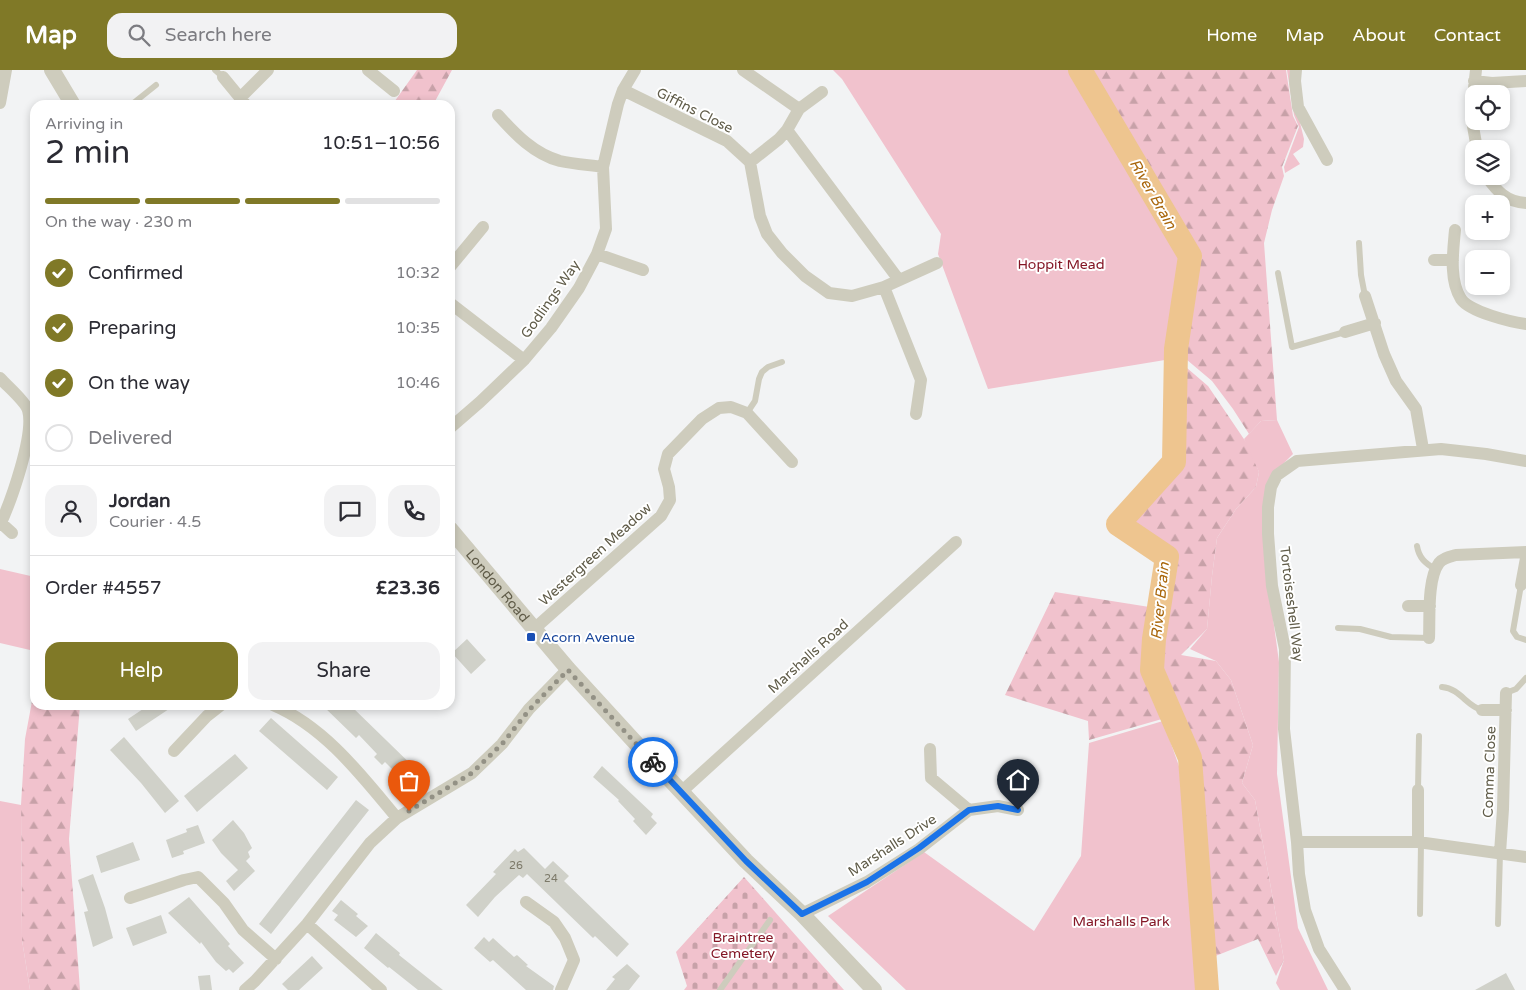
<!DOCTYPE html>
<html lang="en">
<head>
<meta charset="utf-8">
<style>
  :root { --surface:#fff; --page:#f2f2f3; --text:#2b2b33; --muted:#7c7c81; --line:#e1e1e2; --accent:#807927 }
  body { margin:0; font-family:"Varela Round",sans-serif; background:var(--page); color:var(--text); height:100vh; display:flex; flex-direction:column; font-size:19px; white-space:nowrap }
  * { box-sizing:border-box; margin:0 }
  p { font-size:16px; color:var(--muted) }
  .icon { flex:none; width:28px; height:28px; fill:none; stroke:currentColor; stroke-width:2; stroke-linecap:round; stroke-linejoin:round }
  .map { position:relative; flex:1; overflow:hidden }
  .panel { position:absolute; left:30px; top:30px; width:425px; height:610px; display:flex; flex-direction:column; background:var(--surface); border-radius:15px; box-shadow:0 2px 8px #0003 }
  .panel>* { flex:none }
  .fabs { position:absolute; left:1465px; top:15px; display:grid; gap:10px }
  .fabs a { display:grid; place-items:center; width:45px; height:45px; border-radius:10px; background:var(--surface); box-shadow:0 2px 8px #0003; font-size:25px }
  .pin { position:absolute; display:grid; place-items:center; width:42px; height:42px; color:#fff; margin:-51px -21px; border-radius:50% 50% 50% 0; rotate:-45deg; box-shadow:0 0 5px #0007 }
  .pin .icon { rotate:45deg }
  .courier { position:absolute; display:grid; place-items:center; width:50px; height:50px; margin:-25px; border:4px solid #1a73e8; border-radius:50%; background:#fff; color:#222; box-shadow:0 1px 6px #0007 }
  .overview em { font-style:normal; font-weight:600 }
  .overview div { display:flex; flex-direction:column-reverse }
  .overview { display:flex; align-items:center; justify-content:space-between; height:85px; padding:0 15px }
  h1 { font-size:32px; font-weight:600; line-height:38px }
  .bar { display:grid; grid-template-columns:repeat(4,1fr); gap:8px 5px; align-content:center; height:60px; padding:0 15px }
  .bar i { height:6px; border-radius:4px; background:var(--line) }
  .bar .active { background:var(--accent) }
  .bar p { grid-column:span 4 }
  .line { display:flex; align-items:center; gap:12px; padding:0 15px; border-top:1px solid var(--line) }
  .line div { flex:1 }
  .round { display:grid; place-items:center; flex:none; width:52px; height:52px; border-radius:15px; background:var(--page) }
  ol { padding:0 15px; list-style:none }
  li { display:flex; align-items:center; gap:15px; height:55px }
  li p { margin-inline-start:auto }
  li .icon { padding:5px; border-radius:50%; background:var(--accent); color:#fff; stroke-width:4 }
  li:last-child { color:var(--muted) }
  li i { width:28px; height:28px; border:2px solid var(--line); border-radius:50% }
  .primary-button { display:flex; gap:10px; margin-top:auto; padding:10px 15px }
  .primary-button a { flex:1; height:58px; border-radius:15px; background:var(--accent); color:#fff; font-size:20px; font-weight:600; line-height:58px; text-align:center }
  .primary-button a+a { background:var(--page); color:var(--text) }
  header { display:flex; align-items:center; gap:30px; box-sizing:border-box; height:70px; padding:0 25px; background:var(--accent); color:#fff }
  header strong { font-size:24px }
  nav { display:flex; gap:28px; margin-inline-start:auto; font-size:18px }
  .search { width:350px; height:45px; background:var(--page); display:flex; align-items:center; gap:12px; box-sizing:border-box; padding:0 18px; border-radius:15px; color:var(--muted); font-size:19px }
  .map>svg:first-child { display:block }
</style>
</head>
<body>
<header>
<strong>Map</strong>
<div class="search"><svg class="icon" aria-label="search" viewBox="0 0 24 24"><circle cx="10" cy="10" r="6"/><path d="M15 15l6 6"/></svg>Search here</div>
<nav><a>Home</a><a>Map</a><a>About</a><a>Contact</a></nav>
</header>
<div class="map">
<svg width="1526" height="920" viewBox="0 0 1526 920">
  <defs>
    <pattern id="forest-firs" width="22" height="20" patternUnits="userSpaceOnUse" patternTransform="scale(1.25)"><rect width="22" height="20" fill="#f1c2cd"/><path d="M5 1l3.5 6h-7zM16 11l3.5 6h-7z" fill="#c7a1a8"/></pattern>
    <pattern id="cemetery-stones" width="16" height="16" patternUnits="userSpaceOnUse" patternTransform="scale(1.25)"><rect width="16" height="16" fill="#f1c2cd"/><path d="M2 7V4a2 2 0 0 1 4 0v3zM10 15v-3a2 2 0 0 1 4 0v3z" fill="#c7a1a8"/></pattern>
  </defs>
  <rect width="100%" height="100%" fill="#f2f3f4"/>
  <!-- forest -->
  <path fill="url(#forest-firs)" d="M 417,0 L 452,0 L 433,35 L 392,35 Z
    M 1085,0 L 1286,0 L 1293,46 L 1298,56 L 1282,97 L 1284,106 L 1272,140 L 1264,173 L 1277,350 L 1261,351 L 1249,364 L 1233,339 L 1212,311 L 1180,284 L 1194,186 Z
    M 1180,292 L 1208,316 L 1250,378 L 1259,402 L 1256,417 L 1236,439 L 1217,468 L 1212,506 L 1207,559 L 1181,585 L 1216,591 L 1231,610 L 1253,675 L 1242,713 L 1255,730 L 1284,890 L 1276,906 L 1258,869 L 1213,887 L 1195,685 L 1176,642 L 1162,649 L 1089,670 L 1088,651 L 1005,625 L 1055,522 L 1162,539 L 1169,485 L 1124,453 L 1178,392 Z
    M 35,615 L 35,635 L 80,635 L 69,769 L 80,920 L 30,920 L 22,870 L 21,735 L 25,669 Z"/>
  <!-- cemetery -->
  <path fill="url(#cemetery-stones)" d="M 744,807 L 844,920 L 684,920 L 687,916 L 676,882 Z"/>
  <!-- green -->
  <path fill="#f1c2cd" d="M 833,0 L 1069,0 L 1081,20 L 1190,186 L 1171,289 L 988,319 L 938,184 L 941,164 L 842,9 Z
    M 1287,0 L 1290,0 L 1292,20 L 1304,69 L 1303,77 L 1293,84 L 1300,94 L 1285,103 L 1284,97 L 1299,57 L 1294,45 Z
    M 1277,350 L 1293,384 L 1273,404 L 1269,519 L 1279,592 L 1277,704 L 1298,858 L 1328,920 L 1280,920 L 1276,913 L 1284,890 L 1255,730 L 1242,713 L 1253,675 L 1231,610 L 1216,591 L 1190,579 L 1207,559 L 1212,506 L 1217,468 L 1236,439 L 1256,417 L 1259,402 L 1244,369 L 1261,351 Z
    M 0,499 L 35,507 L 35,558 L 30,580 L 0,573 Z
    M 1163,651 L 1180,699 L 1197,920 L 906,920 L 828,846 L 924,782 L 1034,861 L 1081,786 L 1089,673 Z
    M 0,731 L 21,735 L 22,870 L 30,920 L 0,920 Z"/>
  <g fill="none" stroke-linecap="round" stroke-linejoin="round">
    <!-- river -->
    <path stroke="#eec58f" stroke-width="24" d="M 1080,0 L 1190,186 L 1176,279 L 1174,392 L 1118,454 L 1167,487 L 1154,569 L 1152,600 L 1190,688 L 1207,920"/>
  </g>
  <!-- building -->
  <path fill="#d0d1c9" d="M 467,569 L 486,590 L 471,604 L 452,583 Z
    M 149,635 L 175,635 L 136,661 L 128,649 Z
    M 322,635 L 350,635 L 423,706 L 408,722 L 398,713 L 402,709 L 385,692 L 382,695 L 374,687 L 377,684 L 359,665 L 356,668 Z
    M 271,648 L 338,707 L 327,720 L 259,661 Z
    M 124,667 L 179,731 L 165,743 L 141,713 L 110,680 Z
    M 235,684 L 248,698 L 197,742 L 184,726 Z
    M 602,696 L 653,744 L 651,747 L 657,753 L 646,765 L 633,751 L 635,749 L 618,731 L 619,730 L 593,707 Z
    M 356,730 L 369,740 L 271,864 L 259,854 Z
    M 233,750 L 244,763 L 252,778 L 248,782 L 250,787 L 246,791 L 255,801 L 234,821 L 226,811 L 238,800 L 221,783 L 212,770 Z
    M 198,755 L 205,773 L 183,781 L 184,784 L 172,788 L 166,770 L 187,762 L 186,759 Z
    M 133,772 L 140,790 L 101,803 L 96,786 Z
    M 524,778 L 545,799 L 553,791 L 569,806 L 564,811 L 629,874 L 617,887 L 595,866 L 593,868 L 527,804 L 523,808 L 519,805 L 495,827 L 478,847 L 466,835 L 496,804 L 493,802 L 515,779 L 518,782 Z
    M 93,804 L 105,838 L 113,868 L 93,877 L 84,842 L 88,841 L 78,810 Z
    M 189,827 L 230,874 L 228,876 L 244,893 L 233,903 L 229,899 L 226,901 L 216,892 L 201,872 L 200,874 L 168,843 Z
    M 341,830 L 358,844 L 356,846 L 368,856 L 356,867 L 334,850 L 338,845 L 332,841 Z
    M 161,845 L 167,863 L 133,876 L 126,858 Z
    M 376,863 L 400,883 L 399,885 L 443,920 L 418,920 L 389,897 L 388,898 L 364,878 Z
    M 484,867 L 489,872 L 493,868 L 514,887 L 517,885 L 528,895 L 526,896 L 554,916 L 553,920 L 526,920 L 493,890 L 490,892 L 474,878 Z
    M 312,886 L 323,898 L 299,920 L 288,920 L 282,914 Z
    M 627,894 L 640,906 L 629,920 L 606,920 L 615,909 L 612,907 Z
    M 1506,903 L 1515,920 L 1475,920 Z
    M 210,905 L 212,920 L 200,920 L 198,906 Z"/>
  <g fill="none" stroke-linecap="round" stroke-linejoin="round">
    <!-- service -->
    <path stroke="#ceccbd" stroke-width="6" d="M 215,0 L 223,7
      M 131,35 L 156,15
      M 1359,173 L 1361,205 L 1365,226
      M 1278,203 L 1292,277 L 1345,262
      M 747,343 L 755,331 L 759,309 L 762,302 L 768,297 L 782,292
      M 1417,476 C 1419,488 1425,493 1435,499
      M 1521,515 L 1513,561 L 1517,567 L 1526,570
      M 1338,558 L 1360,559 L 1391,567 L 1429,568
      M 1442,617 C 1461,619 1466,636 1482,640
      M 1506,623 L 1516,619 L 1526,608
      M 1418,720 L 1419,666
      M 1420,844 L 1421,772
      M 1498,854 L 1500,783
      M 720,920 L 770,850"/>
    <!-- minor -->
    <path stroke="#ceccbd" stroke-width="12" d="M 368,0 L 394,21
      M 743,0 L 799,39
      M 1296,0 L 1295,11 L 1298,37 L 1327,90
      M 1476,0 L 1471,45 L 1477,79
      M 223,7 L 246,35
      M 1474,11 L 1492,13 L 1526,11
      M 623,20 L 727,71 L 750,92 L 760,146 L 767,164 L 782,183 L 805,206 L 829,223 L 852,226 L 884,217 L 937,193
      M 241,27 L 268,0
      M 0,33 L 6,0
      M 498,45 C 515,64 534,84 560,91 C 574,94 589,95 603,97
      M 787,60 L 899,210
      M 750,92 L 779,69 L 787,60 L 799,39 L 822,22
      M 1486,106 C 1497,121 1506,132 1526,133
      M 1455,160 C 1453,182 1449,210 1461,229 C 1470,242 1511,252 1526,254
      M 597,184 L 643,200
      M 1434,190 L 1453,190
      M 450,197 L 483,157
      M 884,217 L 921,310 L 916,344
      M 1365,226 L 1384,284 L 1396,311 L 1416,339 L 1423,379
      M 450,233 L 524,290
      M 1345,262 L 1375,253
      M 0,308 C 7,316 25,331 28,340 C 35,364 11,431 0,455
      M 450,358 L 480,332 L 524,290 L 551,258 L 579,218 L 597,184 L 606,159 L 603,97 L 618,34 L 623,20 L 635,0
      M 1,453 L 12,463
      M 1521,515 L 1526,488
      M 1408,536 L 1430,536
      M 534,559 L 661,446 L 670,430 L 669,417 L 664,399 L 668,384 L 702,349 L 719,338 L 731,337 L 747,343 L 792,392
      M 1429,568 C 1430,549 1427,509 1439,493 C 1443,488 1449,487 1456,485 L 1526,482
      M 273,635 C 325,657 362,706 397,748
      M 1482,640 L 1506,640
      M 930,679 L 931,708 L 969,740
      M 174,681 L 207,646 L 221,635
      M 681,722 L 956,472
      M 1297,772 L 1418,772 L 1526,787
      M 1418,772 L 1418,720
      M 1500,783 L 1503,739 L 1506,623
      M 130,828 L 184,810 L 198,807 L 224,833 L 243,860 L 276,889
      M 526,832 L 554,852 L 565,868 L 574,890 L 561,920
      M 802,844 L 867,812 L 919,779 L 969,740 L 998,736 L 1018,740
      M 307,854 L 381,920
      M 245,920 L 255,911 L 307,854 L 370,773 L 397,748 L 472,703 L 502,674 L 529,639 L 568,599
      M 1345,920 L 1319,879 L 1305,840 L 1299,804 L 1297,772 L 1284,659 L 1285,579 L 1272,516 L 1268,464 L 1268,437 L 1271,417 L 1277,405 L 1297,391 L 1441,379 L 1486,384 L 1526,391"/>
    <!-- tertiary -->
    <g stroke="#ceccbd" stroke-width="16">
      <path d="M 52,0 L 73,35"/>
      <path id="s1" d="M 450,459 L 568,599 L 633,670 L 746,791 L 802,844 L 874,920"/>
    </g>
  </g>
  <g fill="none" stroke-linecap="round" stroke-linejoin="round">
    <!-- done -->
    <path stroke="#939185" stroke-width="5" stroke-dasharray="0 9" d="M 409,741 L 472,703 L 502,674 L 530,639 L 568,600 L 653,692"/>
    <!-- route -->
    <path stroke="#1a73e8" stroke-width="6" d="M 653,692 L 746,791 L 802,844 L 867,812 L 919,778 L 969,740 L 998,736 L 1018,740"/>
  </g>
  <!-- markers -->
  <rect fill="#1a4fb4" stroke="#fff" stroke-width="2" x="526" y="562" width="10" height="10" rx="2.5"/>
  <g text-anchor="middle" stroke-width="4" stroke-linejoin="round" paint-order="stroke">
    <!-- number labels -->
    <g font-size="11" fill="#7c7969">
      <text x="516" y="799">26</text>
      <text x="551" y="812">24</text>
    </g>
    <!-- street labels -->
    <g font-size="14" fill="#605c49" stroke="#fff">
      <text transform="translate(695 40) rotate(27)" y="5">Giffins Close</text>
      <text transform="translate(550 229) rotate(-55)" y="5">Godlings Way</text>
      <text transform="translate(595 484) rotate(-42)" y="5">Westergreen Meadow</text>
      <text dy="5" stroke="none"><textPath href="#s1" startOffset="74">London Road</textPath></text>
      <text transform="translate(1292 534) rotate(83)" y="5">Tortoiseshell Way</text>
      <text transform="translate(808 586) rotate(-42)" y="5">Marshalls Road</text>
      <text transform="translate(1489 702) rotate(-88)" y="5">Comma Close</text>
      <text transform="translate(892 775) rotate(-33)" y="5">Marshalls Drive</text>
    </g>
    <!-- park labels -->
    <g font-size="14" fill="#841726" stroke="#fff">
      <text x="1061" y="199">Hoppit Mead</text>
      <text x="1121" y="856">Marshalls Park</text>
      <text x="743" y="872">Braintree<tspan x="743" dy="16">Cemetery</tspan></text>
    </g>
    <!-- transit labels -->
    <g font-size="14" fill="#164399" stroke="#fff" text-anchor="start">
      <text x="541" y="572">Acorn Avenue</text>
    </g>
    <!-- water labels -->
    <g font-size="15" font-style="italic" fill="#a9660b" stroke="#fff">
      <text transform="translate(1153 124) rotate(60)" y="5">River Brain</text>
      <text transform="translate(1160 531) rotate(-84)" y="5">River Brain</text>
    </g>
  </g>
</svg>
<div class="fabs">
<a><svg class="icon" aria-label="locate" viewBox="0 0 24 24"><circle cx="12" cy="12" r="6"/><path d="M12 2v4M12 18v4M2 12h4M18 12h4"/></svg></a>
<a><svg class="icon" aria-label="layers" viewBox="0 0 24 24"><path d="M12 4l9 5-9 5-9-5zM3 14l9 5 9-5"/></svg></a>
<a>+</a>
<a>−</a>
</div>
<div class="pin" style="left:409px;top:741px;background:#ea580c"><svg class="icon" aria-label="bag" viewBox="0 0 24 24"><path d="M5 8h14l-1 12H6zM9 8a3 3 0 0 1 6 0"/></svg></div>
<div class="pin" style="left:1018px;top:740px;background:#1f2937"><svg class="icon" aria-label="home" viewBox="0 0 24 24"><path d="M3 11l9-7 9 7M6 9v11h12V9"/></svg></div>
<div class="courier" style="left:653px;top:692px"><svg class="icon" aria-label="bike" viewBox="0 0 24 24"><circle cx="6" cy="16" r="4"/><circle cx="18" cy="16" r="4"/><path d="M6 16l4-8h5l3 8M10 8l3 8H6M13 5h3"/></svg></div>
<section class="panel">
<div class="overview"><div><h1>2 min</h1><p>Arriving in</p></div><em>10:51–10:56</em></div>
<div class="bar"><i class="active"></i><i class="active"></i><i class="active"></i><i></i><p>On the way · 230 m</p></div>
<ol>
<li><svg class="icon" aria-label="check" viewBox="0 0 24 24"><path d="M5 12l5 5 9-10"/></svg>Confirmed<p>10:32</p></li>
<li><svg class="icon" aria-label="check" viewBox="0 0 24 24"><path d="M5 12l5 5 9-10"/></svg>Preparing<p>10:35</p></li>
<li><svg class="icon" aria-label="check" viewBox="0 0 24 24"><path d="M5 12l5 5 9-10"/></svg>On the way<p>10:46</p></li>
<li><i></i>Delivered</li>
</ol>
<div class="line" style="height:90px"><a class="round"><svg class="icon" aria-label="person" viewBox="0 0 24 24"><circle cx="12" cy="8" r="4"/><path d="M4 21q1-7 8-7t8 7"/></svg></a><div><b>Jordan</b><p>Courier · 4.5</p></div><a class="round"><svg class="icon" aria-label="chat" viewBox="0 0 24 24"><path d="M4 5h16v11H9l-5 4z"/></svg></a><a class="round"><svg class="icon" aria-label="phone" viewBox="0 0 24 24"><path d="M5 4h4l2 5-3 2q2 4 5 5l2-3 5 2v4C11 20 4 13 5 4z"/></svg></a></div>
<div class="line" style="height:65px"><div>Order #4557</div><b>£23.36</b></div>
<div class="primary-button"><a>Help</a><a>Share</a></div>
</section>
</div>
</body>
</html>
